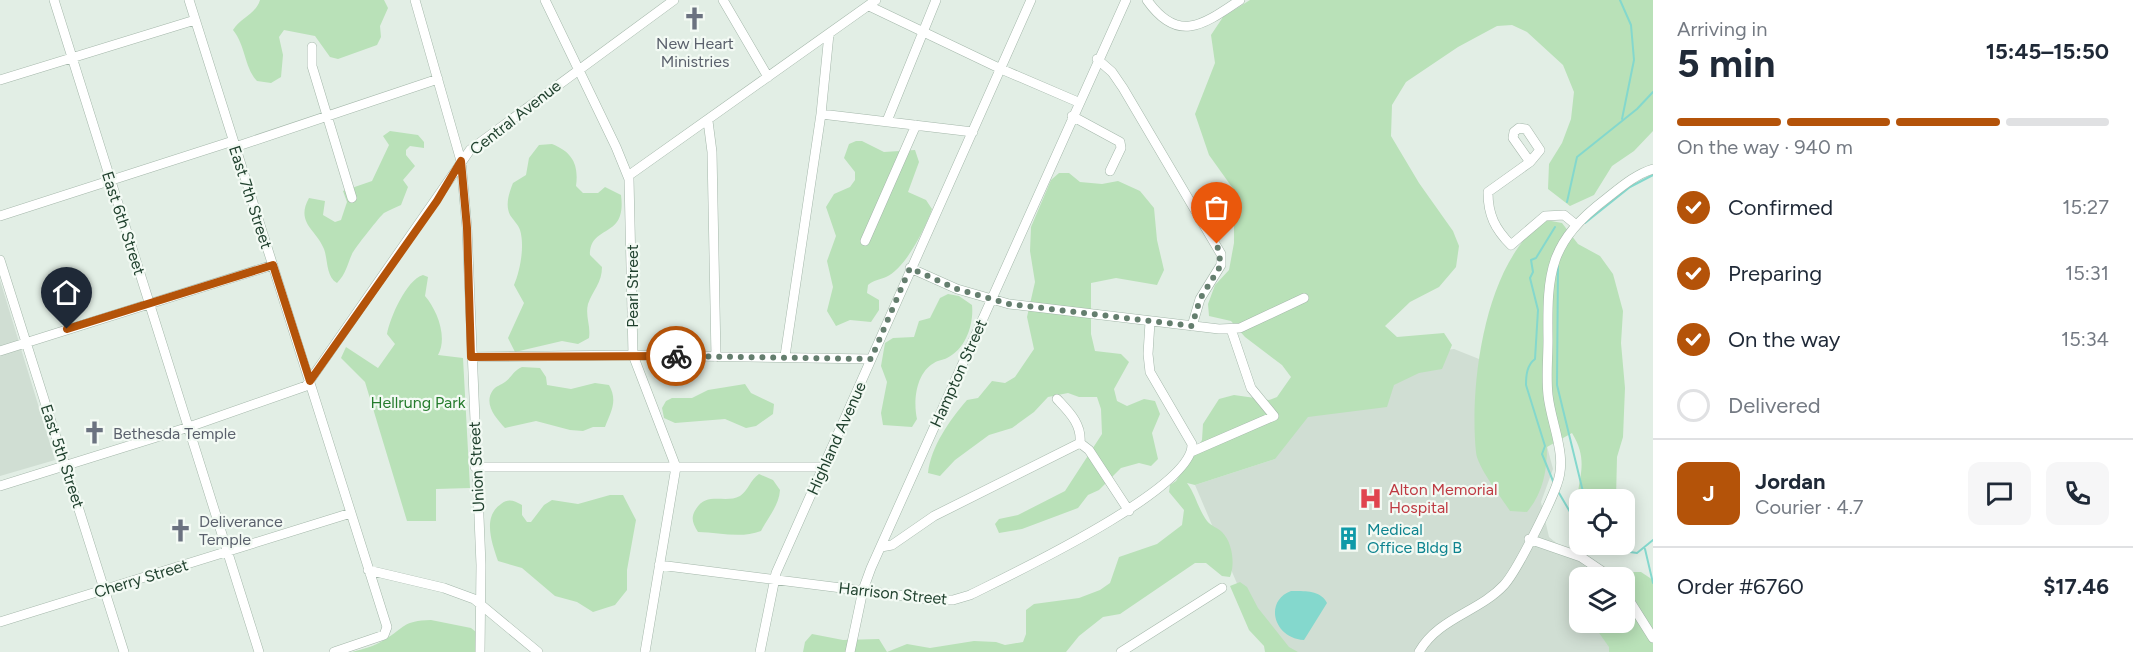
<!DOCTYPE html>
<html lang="en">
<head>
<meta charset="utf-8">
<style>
  :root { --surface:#fff; --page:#f6f6f7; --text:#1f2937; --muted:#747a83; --line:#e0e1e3; --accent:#b45309 }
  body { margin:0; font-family:Figtree,sans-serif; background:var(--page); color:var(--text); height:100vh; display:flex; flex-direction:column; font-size:22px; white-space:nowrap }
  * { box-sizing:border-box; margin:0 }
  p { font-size:20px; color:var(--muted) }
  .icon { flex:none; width:33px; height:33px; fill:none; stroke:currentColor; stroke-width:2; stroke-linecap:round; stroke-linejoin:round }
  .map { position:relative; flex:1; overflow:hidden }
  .panel { display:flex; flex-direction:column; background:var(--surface); width:480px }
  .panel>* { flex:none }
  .tools { position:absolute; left:1569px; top:489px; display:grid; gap:12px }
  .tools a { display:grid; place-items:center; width:66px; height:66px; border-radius:12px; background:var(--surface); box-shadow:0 3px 15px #0003; font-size:30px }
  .pin { position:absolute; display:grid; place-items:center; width:51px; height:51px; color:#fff; margin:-62px -26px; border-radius:50% 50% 50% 0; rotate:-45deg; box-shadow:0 0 6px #0007 }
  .pin .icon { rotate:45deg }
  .courier { position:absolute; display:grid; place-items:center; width:60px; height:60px; margin:-30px; border:4px solid #b45309; border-radius:50%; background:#fff; color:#222; box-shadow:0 2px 8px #0007 }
  .head em { font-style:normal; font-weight:700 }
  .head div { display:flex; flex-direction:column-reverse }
  .head { display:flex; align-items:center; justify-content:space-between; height:102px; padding:0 24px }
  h1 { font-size:39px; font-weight:700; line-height:45px }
  .bar { display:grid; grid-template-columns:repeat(4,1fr); gap:9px 6px; align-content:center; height:72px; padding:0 24px }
  .bar i { height:8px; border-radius:4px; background:var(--line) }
  .bar .active { background:var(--accent) }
  .bar p { grid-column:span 4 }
  .line { display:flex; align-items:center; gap:15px; padding:0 24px; border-top:2px solid var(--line) }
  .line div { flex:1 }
  .round { display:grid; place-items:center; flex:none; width:63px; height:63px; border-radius:12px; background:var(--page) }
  ol { padding:0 24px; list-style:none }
  li { display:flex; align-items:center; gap:18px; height:66px }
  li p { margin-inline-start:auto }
  li .icon { padding:6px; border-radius:50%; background:var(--accent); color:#fff; stroke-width:4 }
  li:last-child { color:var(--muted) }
  li i { width:33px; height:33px; border:3px solid var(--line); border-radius:50% }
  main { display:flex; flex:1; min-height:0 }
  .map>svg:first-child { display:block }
</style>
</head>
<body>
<main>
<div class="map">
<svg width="1653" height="652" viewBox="0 0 1653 652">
  <rect width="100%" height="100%" fill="#e2eee5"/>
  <!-- built -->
  <path fill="#d0ded3" d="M 0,280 L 55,460 L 0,476 Z
    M 1454,349 L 1529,379 L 1553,469 L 1541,502 L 1549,537 L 1598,577 L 1580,578 L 1580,622 L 1623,623 L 1632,652 L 1273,652 L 1250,614 L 1195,485 L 1275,459 L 1277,424 L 1409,355 Z"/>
  <!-- green -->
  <path fill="#b9e1b8" d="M 260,0 L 384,0 L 388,8 L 380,26 L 381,37 L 377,45 L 338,59 L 330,57 L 315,36 L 284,30 L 279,37 L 283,55 L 281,77 L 271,83 L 257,81 C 244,67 246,46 233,30 C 240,18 256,14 260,0 Z
    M 1250,0 L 1653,0 L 1653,131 L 1634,151 L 1612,166 L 1594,195 L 1570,206 L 1548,189 L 1549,164 L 1562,143 L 1571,119 L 1574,92 L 1563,65 L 1527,32 L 1512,25 L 1497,26 L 1458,47 L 1406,82 L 1392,105 L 1391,136 L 1419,183 L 1453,231 L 1459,246 L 1456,267 L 1439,287 L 1410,302 L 1385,326 L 1397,337 L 1444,333 L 1452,345 L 1442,369 L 1419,373 L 1394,385 L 1387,407 L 1308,417 L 1275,459 L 1195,485 L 1187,483 C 1196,495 1198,509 1207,521 C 1211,526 1218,528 1222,532 C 1233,543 1235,565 1230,577 L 1222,576 L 1206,563 L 1195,563 L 1120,614 L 1103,617 L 1079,636 L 1066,652 L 887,652 L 907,644 L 930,648 L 974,641 L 996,642 L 1005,645 L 1023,642 L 1026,634 L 1026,610 L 1034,604 L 1079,598 L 1100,590 L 1110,583 L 1119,557 L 1157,544 L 1182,525 L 1184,510 L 1169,492 L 1170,485 L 1176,481 L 1202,440 L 1203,424 L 1219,399 L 1234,395 L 1269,400 L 1277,397 L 1291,377 L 1282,365 L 1245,337 L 1231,321 L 1209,316 L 1208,304 L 1215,285 L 1229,270 L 1234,243 L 1234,190 L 1209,155 L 1195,114 L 1215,63 L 1211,35 L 1223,17 Z
    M 390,131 L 418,135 L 424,142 L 424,148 L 410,146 L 406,150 L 406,155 L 415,166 L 403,180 L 408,187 L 401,205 C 395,208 389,210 384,213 C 381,215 354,249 352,254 C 347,265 346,274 337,283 C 326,277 328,260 324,249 C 317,230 295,223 309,198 L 325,201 L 323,215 L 335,222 L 341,220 L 347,202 L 343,191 L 372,181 L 389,145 L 383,136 Z
    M 856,141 L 862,141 L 884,152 L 915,150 L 919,162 L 908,192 L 926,200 L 932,209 C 925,229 905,269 886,277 C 879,280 874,280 868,285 L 867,293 L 879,300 L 879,310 L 871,322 L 850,320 L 836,326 L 827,311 L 833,287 L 827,261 L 836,236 L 826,207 L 834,194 L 850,187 L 855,180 L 855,172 L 844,158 L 849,144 Z
    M 552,144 C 572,152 579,164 576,186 L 583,193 L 598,193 L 605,187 L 621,195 C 627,240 590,223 590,255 L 602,267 C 602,283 593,290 588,304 C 585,316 591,326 589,338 L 578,344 L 562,341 L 515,352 L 508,338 L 524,303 L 514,285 C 520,271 525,246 520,230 C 518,224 513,220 510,215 C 505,205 509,193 513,183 L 526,175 L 529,158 L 539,145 Z
    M 1059,173 L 1069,173 L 1080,182 L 1102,184 L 1118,181 L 1140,191 L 1154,208 L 1157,240 L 1164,270 L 1157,285 L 1116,278 L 1091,283 L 1091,334 L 1095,351 L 1121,354 L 1129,362 L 1114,389 L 1117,401 L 1127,406 L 1144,399 L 1155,401 L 1160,414 L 1152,433 L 1158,459 L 1151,466 L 1139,463 L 1121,468 L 1099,490 L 1088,495 L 1078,508 L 1022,529 L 999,533 L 995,524 L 999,519 L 1018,515 L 1065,491 L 1102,434 L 1101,409 L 1097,397 L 1079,397 L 1068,393 L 1048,397 L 1034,412 L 1012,428 L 989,435 L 955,460 L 940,476 L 928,473 C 931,446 950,420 967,400 L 978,398 L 992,381 L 1005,383 L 1015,377 L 1034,349 L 1027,317 L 1035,282 L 1030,251 L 1031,227 L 1051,180 Z
    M 1546,220 L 1562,223 L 1578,244 L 1600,256 L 1613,274 L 1623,311 L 1621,343 L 1625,388 L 1623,437 L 1617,457 L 1616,499 L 1580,500 L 1579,514 C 1572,484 1593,467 1572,433 L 1547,447 C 1547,471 1543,493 1527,512 L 1510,511 C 1502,498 1477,467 1476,452 C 1469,385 1485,259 1546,220 Z
    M 423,275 L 428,277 L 425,296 C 437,310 448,337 438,355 L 463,358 L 470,488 L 436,489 L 436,521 L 407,521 L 365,382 L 341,358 L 346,347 L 378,368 L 395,344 L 387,334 C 390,318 406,280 423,275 Z
    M 948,294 L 959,296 L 972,305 C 974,324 966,349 947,358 C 943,360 938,360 934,363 C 916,373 913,401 917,419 L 912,427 L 883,425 L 881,413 L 887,382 L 881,366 L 885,343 L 893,338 L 914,337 L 919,321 L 930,318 L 940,298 Z
    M 522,367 L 540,368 L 546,377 L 547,385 L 571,389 L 595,383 L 609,385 C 618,401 611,411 605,427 L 593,427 L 583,431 L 570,430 L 536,421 L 505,428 C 496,418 483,404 493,390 C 496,386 501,385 505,382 C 512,377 513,371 522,367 Z
    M 745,384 L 751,393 L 774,404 L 773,414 L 756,426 L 746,428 L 725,419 L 675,423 L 664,418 L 662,408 L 666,401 L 672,398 L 692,398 L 708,390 Z
    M 759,474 L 773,480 L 780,490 C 779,506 768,517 761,531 C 740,539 719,532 698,532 C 693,524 690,518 696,509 C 707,491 725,504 740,496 C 748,491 750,480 759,474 Z
    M 610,495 L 623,495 L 636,520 L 627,570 L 627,590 L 615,605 L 593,612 L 577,602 L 555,596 L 522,568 L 498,561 C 492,543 482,517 501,504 C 509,498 514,501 522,505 L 522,515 L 527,522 L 531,522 L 544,505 L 552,500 L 578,504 Z
    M 1628,572 L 1641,572 L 1653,580 L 1653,652 L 1609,652 L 1609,647 L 1592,623 L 1624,622 L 1624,578 L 1620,577 Z
    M 1240,582 L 1247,587 L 1258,608 L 1289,647 L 1298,652 L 1265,652 L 1264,646 L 1249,630 L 1230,586 Z
    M 431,620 L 471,628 L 476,632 L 476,652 L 352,652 C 363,649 375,646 384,640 C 406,627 402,621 431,620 Z
    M 812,634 L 843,640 L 879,639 L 887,652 L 803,652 L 805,642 Z"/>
  <!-- water -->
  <path fill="#84d8cd" d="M 1291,591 C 1304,591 1321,590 1327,603 L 1304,640 C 1273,638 1264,601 1291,591 Z"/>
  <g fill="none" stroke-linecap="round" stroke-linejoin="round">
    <!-- stream -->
    <path stroke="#84d8cd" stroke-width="2" d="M 1620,0 L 1631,25 L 1634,60 L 1622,119
      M 1567,202 L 1577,157 L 1637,109 L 1653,92
      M 1585,223 L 1630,187 L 1653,175
      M 1558,265 L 1557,385 L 1585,500
      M 1553,481 L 1542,454 L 1545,446 L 1526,385 C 1526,375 1527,365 1535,359 L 1538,310 L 1530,278 L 1533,272 L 1531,260 L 1536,258 L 1555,227
      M 1559,493 L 1580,529
      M 1617,544 L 1623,551 L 1637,553 L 1653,540
      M 1645,549 L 1653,583"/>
    <defs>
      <path id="minor" d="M 54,0 L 259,652
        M 189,0 L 387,627 L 384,635 L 334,652
        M 415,0 L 461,161 L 467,228 L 481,565 L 480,652
        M 545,0 L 616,147 L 629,179 L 633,355 L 676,467 L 645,652
        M 723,0 L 768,77
        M 1147,0 C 1178,44 1203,25 1240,0
        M 869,6 L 1001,69 L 1078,102
        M 312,47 L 312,66 L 352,198
        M 1097,59 L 1112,72 L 1123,88 L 1221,254 L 1221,265 L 1200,299 L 1192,326
        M 0,80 L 195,20
        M 821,114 L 973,132
        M 1072,116 L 1120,142 L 1121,148 L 1110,171
        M 708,121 L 712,152 L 716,357
        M 887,121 L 936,0
        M 235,147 L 438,79
        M 1530,162 L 1513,138 L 1514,132 L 1519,128 L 1526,129 L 1540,150 L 1530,162 L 1488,192 C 1488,215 1495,229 1511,245 L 1545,216 L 1564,215 L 1575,224
        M 628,176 L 876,0
        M 0,216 L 233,141
        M 865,241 L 916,125
        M 0,260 L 124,652
        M 910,268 L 957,289 L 1009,304 L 1219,329 L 1240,328 L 1304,298
        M 0,351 L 273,265
        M 785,356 L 821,114 L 829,34
        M 472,357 L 633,355 L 871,359
        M 1057,399 C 1069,412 1082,424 1080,443
        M 1080,443 L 1089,450 L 1129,511
        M 1191,452 L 1274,416 L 1251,388 L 1231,329
        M 475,467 L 823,467
        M 0,486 L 189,427 L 306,386 L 470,150 L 674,0
        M 1529,539 L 1581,557 L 1612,578
        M 881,547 L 892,545 L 934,516 L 1080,443
        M 659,565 L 937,600 L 953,600 L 970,595 C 1010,575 1194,489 1192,444 L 1150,372 L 1148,354 L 1150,322
        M 368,570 L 444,588 L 474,599 L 538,652
        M 1624,592 L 1653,638
        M 0,622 L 351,513
        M 760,652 L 776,573 L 1031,0
        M 850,652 L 863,590 L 871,568 L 1126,0
        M 1121,652 L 1222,588
        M 1419,652 C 1438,618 1479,612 1504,585 C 1517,571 1550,504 1557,484 C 1568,456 1551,424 1548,395 C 1546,377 1548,358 1548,340 C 1547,271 1549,242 1607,198 C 1621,187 1636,174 1653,169"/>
    </defs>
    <!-- minor casing -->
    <use href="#minor" stroke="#a4b7aa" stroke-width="10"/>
    <!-- minor -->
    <use href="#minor" stroke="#fff" stroke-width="9"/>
  </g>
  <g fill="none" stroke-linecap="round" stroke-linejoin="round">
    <!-- done -->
    <path stroke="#647e6e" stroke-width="6" stroke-dasharray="0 10.8" d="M 676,356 L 871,359 L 910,268 L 957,289 L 1009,304 L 1192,326 L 1200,299 L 1221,265 L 1217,244"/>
    <!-- route -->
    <path stroke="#b45309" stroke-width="8" d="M 67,329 L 273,265 L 310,381 L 437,201 L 461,161 L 467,228 L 471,357 L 676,356"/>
  </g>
  <!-- icons -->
  <defs>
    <symbol id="church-bare" viewBox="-9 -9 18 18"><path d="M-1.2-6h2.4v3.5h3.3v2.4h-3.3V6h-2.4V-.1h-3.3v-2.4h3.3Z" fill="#6b7280" stroke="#f3faf4" stroke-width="2.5" paint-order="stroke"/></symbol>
    <symbol id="hospital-bare" viewBox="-9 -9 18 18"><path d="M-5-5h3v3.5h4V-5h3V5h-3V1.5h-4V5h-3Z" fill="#e0444e" stroke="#f3faf4" stroke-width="2.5" paint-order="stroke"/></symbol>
    <symbol id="building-bare" viewBox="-9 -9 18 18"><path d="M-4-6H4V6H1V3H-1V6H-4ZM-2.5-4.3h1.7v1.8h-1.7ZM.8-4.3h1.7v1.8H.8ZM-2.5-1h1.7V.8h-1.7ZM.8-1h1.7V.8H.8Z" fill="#0f9aa8" stroke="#f3faf4" stroke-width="2.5" paint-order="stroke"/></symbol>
  </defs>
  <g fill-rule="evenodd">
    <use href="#church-bare" x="678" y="2" width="33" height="33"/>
    <use href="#church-bare" x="78" y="416" width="33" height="33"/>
    <use href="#hospital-bare" x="1354" y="482" width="33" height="33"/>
    <use href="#church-bare" x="164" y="514" width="33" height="33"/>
    <use href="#building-bare" x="1332" y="522" width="33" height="33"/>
  </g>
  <g text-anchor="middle" stroke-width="4.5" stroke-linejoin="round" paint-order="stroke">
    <!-- worship labels -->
    <g font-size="16" fill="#5b616d" stroke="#f3faf4" text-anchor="start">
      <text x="695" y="49" text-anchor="middle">New Heart<tspan x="695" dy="18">Ministries</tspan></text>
      <text x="113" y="439">Bethesda Temple</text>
      <text x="199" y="527">Deliverance<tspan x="199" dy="18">Temple</tspan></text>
    </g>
    <!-- street labels -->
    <g font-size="16" fill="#20412e" stroke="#f3faf4">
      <text transform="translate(515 117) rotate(-38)" y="6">Central Avenue</text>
      <text transform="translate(251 197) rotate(72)" y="6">East 7th Street</text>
      <text transform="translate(124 223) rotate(72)" y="6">East 6th Street</text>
      <text transform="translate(632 286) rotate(-90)" y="6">Pearl Street</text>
      <text transform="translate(958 373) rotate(-66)" y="6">Hampton Street</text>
      <text transform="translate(836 438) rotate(-66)" y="6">Highland Avenue</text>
      <text transform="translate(63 456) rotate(72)" y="6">East 5th Street</text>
      <text transform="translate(476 467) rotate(-93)" y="6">Union Street</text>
      <text transform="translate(141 578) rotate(-17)" y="6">Cherry Street</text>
      <text transform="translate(893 593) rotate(6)" y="6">Harrison Street</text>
    </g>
    <!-- park labels -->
    <g font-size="16" fill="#257c2d" stroke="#f3faf4">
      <text x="418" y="408">Hellrung Park</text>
    </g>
    <!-- health labels -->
    <g font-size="16" fill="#be3a42" stroke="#f3faf4" text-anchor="start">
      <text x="1389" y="495">Alton Memorial<tspan x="1389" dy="18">Hospital</tspan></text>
    </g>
    <!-- culture labels -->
    <g font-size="16" fill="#0d838f" stroke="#f3faf4" text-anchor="start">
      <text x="1367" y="535">Medical<tspan x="1367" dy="18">Office Bldg B</tspan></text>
    </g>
  </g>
</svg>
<div class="tools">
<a><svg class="icon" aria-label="locate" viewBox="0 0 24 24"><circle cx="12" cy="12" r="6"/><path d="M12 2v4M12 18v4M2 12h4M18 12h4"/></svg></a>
<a><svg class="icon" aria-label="layers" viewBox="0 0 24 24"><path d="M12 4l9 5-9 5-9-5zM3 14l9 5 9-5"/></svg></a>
</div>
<div class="pin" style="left:1217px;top:244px;background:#ea580c"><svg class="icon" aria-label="bag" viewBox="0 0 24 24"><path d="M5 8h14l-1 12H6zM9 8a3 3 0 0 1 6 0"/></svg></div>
<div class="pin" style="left:67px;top:329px;background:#1f2937"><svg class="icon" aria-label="home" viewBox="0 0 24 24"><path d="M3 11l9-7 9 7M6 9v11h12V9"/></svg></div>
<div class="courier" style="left:676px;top:356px"><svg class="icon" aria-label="bike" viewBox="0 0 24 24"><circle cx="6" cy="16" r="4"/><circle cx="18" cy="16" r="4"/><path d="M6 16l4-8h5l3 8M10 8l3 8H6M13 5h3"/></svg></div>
</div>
<section class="panel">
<div class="head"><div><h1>5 min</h1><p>Arriving in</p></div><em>15:45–15:50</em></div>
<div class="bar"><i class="active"></i><i class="active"></i><i class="active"></i><i></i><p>On the way · 940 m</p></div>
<ol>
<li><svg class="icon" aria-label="check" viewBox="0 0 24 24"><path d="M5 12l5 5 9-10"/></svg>Confirmed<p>15:27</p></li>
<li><svg class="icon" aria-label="check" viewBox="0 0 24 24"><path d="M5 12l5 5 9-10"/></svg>Preparing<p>15:31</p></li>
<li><svg class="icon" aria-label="check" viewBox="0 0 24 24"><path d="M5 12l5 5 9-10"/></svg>On the way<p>15:34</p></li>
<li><i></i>Delivered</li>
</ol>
<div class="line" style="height:108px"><b class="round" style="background:var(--accent);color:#fff">J</b><div><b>Jordan</b><p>Courier · 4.7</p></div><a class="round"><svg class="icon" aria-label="chat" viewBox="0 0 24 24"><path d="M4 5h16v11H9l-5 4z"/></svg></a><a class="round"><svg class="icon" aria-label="phone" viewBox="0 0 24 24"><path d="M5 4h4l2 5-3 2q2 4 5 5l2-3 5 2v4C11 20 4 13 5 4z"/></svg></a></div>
<div class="line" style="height:78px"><div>Order #6760</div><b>$17.46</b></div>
</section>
</main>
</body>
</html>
